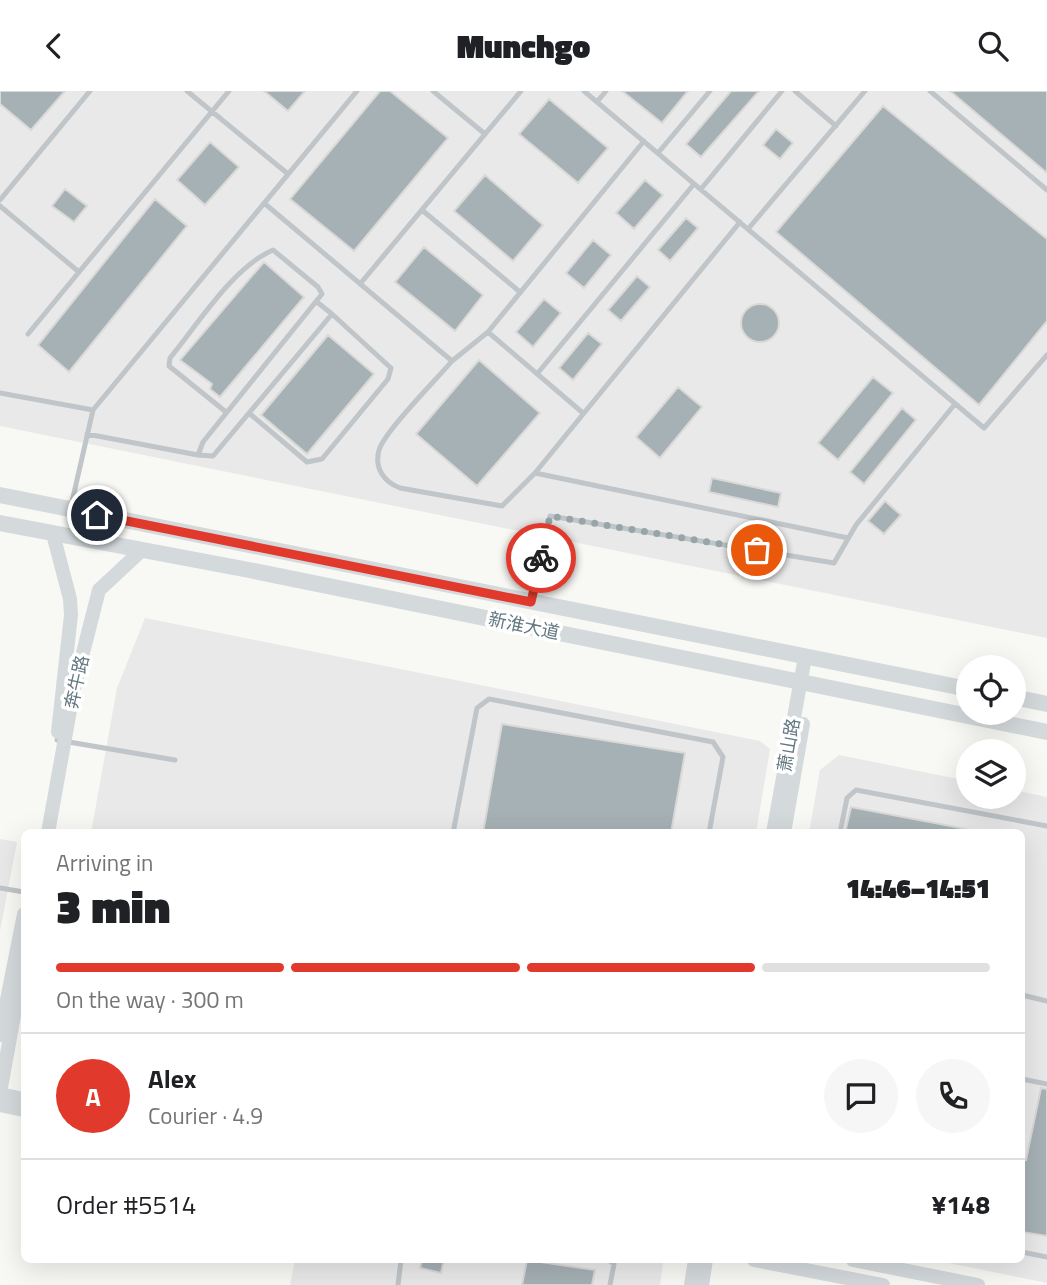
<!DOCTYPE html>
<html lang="en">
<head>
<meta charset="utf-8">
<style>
  :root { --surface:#fff; --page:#f6f6f6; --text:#202124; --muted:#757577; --line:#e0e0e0; --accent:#e13a2c }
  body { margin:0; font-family:"Titillium Web","Noto Sans SC",sans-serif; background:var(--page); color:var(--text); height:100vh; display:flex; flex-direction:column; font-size:26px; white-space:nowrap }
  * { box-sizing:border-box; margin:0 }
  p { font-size:23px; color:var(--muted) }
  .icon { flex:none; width:38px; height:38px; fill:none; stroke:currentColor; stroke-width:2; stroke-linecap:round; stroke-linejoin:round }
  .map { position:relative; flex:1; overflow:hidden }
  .drawer { position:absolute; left:21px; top:738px; width:1004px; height:434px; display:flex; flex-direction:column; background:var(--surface); border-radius:10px; box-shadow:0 7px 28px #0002 }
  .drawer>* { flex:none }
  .fabs { position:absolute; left:956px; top:564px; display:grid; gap:14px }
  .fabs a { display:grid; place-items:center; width:70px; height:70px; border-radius:50%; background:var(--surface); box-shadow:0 7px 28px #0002; font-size:35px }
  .pin { position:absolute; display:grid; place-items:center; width:60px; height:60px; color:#fff; margin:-30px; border:4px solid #fff; border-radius:50%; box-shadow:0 2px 7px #0007 }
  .courier { position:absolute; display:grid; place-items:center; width:70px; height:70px; margin:-35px; border:5px solid #e13a2c; border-radius:50%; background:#fff; color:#222; box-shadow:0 2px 9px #0007 }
  .head em { font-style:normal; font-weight:800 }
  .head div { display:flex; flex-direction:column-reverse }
  .head { display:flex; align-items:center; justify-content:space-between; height:119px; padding:0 35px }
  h1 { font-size:46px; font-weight:800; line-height:52px }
  .bar { display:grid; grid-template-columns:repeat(4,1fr); gap:10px 7px; align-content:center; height:84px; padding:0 35px }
  .bar i { height:9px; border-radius:5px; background:var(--line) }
  .bar .current { background:var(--accent) }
  .bar p { grid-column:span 4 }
  .line { display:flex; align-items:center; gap:18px; padding:0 35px; border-top:2px solid var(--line) }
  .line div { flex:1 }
  .round { display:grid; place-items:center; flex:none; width:74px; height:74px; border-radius:37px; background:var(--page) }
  header { display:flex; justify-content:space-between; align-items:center; height:91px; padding:0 35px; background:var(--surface); font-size:32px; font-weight:800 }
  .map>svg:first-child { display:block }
</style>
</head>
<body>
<header><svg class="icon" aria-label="back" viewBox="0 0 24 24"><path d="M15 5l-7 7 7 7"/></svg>Munchgo<svg class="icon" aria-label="search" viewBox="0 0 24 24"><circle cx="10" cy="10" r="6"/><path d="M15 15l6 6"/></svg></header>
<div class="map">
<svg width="1047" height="1194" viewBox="0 0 1047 1194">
  <rect width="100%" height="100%" fill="#f8f8f5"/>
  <!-- built -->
  <path fill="#e9e9e9" d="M 0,0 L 1047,0 L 1047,547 L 0,335 Z
    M 145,527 L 760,650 L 770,658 L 756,742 L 91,742 L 117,597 Z
    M 839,664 L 968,690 L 968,705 L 1013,705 L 1013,699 L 1047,706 L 1047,1192 L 934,1169 L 1022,1169 L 1022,742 L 809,742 L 820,679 Z
    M 0,748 L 17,751 L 0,840 Z
    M 295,1169 L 649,1169 L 663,1172 L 660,1194 L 290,1194 Z"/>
  <!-- building -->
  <path fill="#a6b1b5" stroke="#dad9d8" stroke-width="2" d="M 0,0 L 65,0 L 31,39 L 0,13 Z
    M 264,0 L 305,0 L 288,20 Z
    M 380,0 L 390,0 L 448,47 L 354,160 L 290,108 Z
    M 622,0 L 688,0 L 662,32 Z
    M 731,0 L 759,0 L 701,66 L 686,53 Z
    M 950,0 L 1047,0 L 1047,82 Z
    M 549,8 L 608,57 L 578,92 L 519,43 Z
    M 883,15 L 1047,148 L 1047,230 L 979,314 L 776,141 Z
    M 776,38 L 793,52 L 780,68 L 763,54 Z
    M 210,51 L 239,76 L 205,114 L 177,89 Z
    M 485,84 L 543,134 L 513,170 L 454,120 Z
    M 645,89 L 663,104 L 634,138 L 616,122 Z
    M 65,98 L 87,115 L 74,131 L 52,115 Z
    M 155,108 L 187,135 L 69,281 L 38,254 Z
    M 686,127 L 698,137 L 670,170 L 658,159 Z
    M 593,149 L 611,164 L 584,197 L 566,182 Z
    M 424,156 L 483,204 L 455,240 L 395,191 Z
    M 264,171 L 304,206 L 220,306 L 210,298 L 212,293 L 180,269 Z
    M 637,185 L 650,196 L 621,230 L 608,219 Z
    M 544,208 L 561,222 L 533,256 L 516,241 Z
    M741 232a19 19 0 1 1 38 0a19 19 0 1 1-38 0Z
    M 588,242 L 602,253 L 573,289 L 559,277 Z
    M 328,244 L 374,283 L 307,363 L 261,324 Z
    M 479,269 L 540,322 L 477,395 L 416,343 Z
    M 873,286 L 893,302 L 838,369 L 818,352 Z
    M 678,296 L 702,316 L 660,367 L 636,346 Z
    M 902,317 L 916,329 L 864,393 L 850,381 Z
    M 712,387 L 781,402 L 778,416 L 709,401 Z
    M 885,410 L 901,424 L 884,443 L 868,430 Z
    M 502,633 L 685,662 L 671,742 L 483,742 Z
    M 851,716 L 966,738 L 966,742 L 845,742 Z
    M 1041,997 L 1047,998 L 1047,1145 L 1022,1141 L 1022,1068 L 1026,1069 Z
    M 422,1169 L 444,1169 L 441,1182 L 420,1177 Z
    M 527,1169 L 595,1179 L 592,1194 L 522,1194 Z"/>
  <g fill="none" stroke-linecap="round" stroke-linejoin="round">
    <!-- lane -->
    <path stroke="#bfc5c8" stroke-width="5" d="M 187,0 L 288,83
      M 433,0 L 485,43
      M 584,0 L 984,337 L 1047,264
      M 795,0 L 836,35
      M 930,0 L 1047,99
      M 597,11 L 606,0
      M 658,62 L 710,0
      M 701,98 L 782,0
      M 0,109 L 90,0
      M 264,112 L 452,270 C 436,289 385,340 379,359 C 374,377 384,391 400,397 L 502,415 L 535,382
      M 0,115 L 79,181 L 229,0
      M 422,119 L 520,201
      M 740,131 L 535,382 L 848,447
      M 748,138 L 865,0
      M 360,193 L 521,0
      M 317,211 L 332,223
      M 488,241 L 583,322
      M 28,243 L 79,181
      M 452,270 L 488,241 L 644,50
      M 537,283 L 694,93
      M 0,302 L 93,319 L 357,0
      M 87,343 L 198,364 L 203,351 L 322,203 L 318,196 L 273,159 C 233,176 198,233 170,267 L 169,275 L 226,321
      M 198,364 L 213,365 L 332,223 L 391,277 L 388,288 L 322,368 L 307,371 L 249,322
      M 71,415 L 93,319
      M 531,509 L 550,425 L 834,472 L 856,434 L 955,313
      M 57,649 L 175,669
      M 453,742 L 477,617 L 489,608 L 713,651 L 723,666 L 709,742
      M 840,742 L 847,707 L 856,699 L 1047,735
      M 0,797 L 24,801
      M 1022,904 L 1047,910
      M 1022,988 L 1047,993
      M 1022,1161 L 1047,1166
      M 609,1169 L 614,1173 L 610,1194
      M 398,1194 L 401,1169"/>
    <!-- secondary -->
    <path stroke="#d4d9dc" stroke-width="14" d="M 53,443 L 70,508 L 71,524 L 58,641
      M 48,742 L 74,597 L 99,499 L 142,459
      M 773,742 L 805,566
      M 784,742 L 803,633
      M 0,944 L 24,823
      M 0,1002 L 24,869
      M 0,1003 L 24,1008
      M 0,1014 L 24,1019
      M 754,1169 L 883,1194
      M 853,1169 L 978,1194
      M 691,1194 L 695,1169
      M 702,1194 L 706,1169"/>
    <!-- primary -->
    <path stroke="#d4d9dc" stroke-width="16" d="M 0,404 L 968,598
      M 0,432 L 249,479 L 1047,641
      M 1013,606 L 1047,613"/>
  </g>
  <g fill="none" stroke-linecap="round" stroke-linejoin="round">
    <!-- done -->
    <path stroke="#97a5a9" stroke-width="7" stroke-dasharray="0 12.6" d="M 541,467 L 550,425 L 757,459"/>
    <!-- route -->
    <path stroke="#e13a2c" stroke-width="9" d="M 97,424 L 531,511 L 541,467"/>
  </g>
  <g text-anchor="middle" stroke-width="7" stroke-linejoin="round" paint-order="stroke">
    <!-- street labels -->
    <g font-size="18" fill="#637880" stroke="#fff">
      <text transform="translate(524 535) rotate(12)" y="6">新淮大道</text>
      <text transform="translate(77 591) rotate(-77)" y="6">奔牛路</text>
      <text transform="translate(789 654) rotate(-80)" y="6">萧山路</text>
    </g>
  </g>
</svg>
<div class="fabs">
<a><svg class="icon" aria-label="locate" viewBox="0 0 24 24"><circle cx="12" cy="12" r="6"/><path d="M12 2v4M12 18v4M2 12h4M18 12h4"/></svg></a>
<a><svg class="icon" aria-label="layers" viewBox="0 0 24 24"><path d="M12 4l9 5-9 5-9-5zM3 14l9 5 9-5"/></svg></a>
</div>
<div class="pin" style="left:757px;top:459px;background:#ea580c"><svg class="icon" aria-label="bag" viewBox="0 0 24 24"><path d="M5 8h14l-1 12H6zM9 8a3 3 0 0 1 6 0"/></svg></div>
<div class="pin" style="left:97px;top:424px;background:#1f2937"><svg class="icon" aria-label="home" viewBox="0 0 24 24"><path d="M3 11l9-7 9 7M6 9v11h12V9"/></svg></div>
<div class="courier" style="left:541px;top:467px"><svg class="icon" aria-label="bike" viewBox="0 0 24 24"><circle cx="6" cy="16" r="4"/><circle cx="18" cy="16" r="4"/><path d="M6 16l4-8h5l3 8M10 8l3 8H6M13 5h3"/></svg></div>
<section class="drawer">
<div class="head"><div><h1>3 min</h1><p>Arriving in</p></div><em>14:46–14:51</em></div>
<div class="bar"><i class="current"></i><i class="current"></i><i class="current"></i><i></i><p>On the way · 300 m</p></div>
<div class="line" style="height:126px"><b class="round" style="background:var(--accent);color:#fff">A</b><div><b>Alex</b><p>Courier · 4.9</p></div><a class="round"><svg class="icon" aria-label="chat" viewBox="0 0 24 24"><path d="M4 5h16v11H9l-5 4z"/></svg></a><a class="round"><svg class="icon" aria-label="phone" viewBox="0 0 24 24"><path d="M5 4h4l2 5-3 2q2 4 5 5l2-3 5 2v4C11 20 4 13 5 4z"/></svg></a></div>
<div class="line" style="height:91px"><div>Order #5514</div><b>¥148</b></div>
</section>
</div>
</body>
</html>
